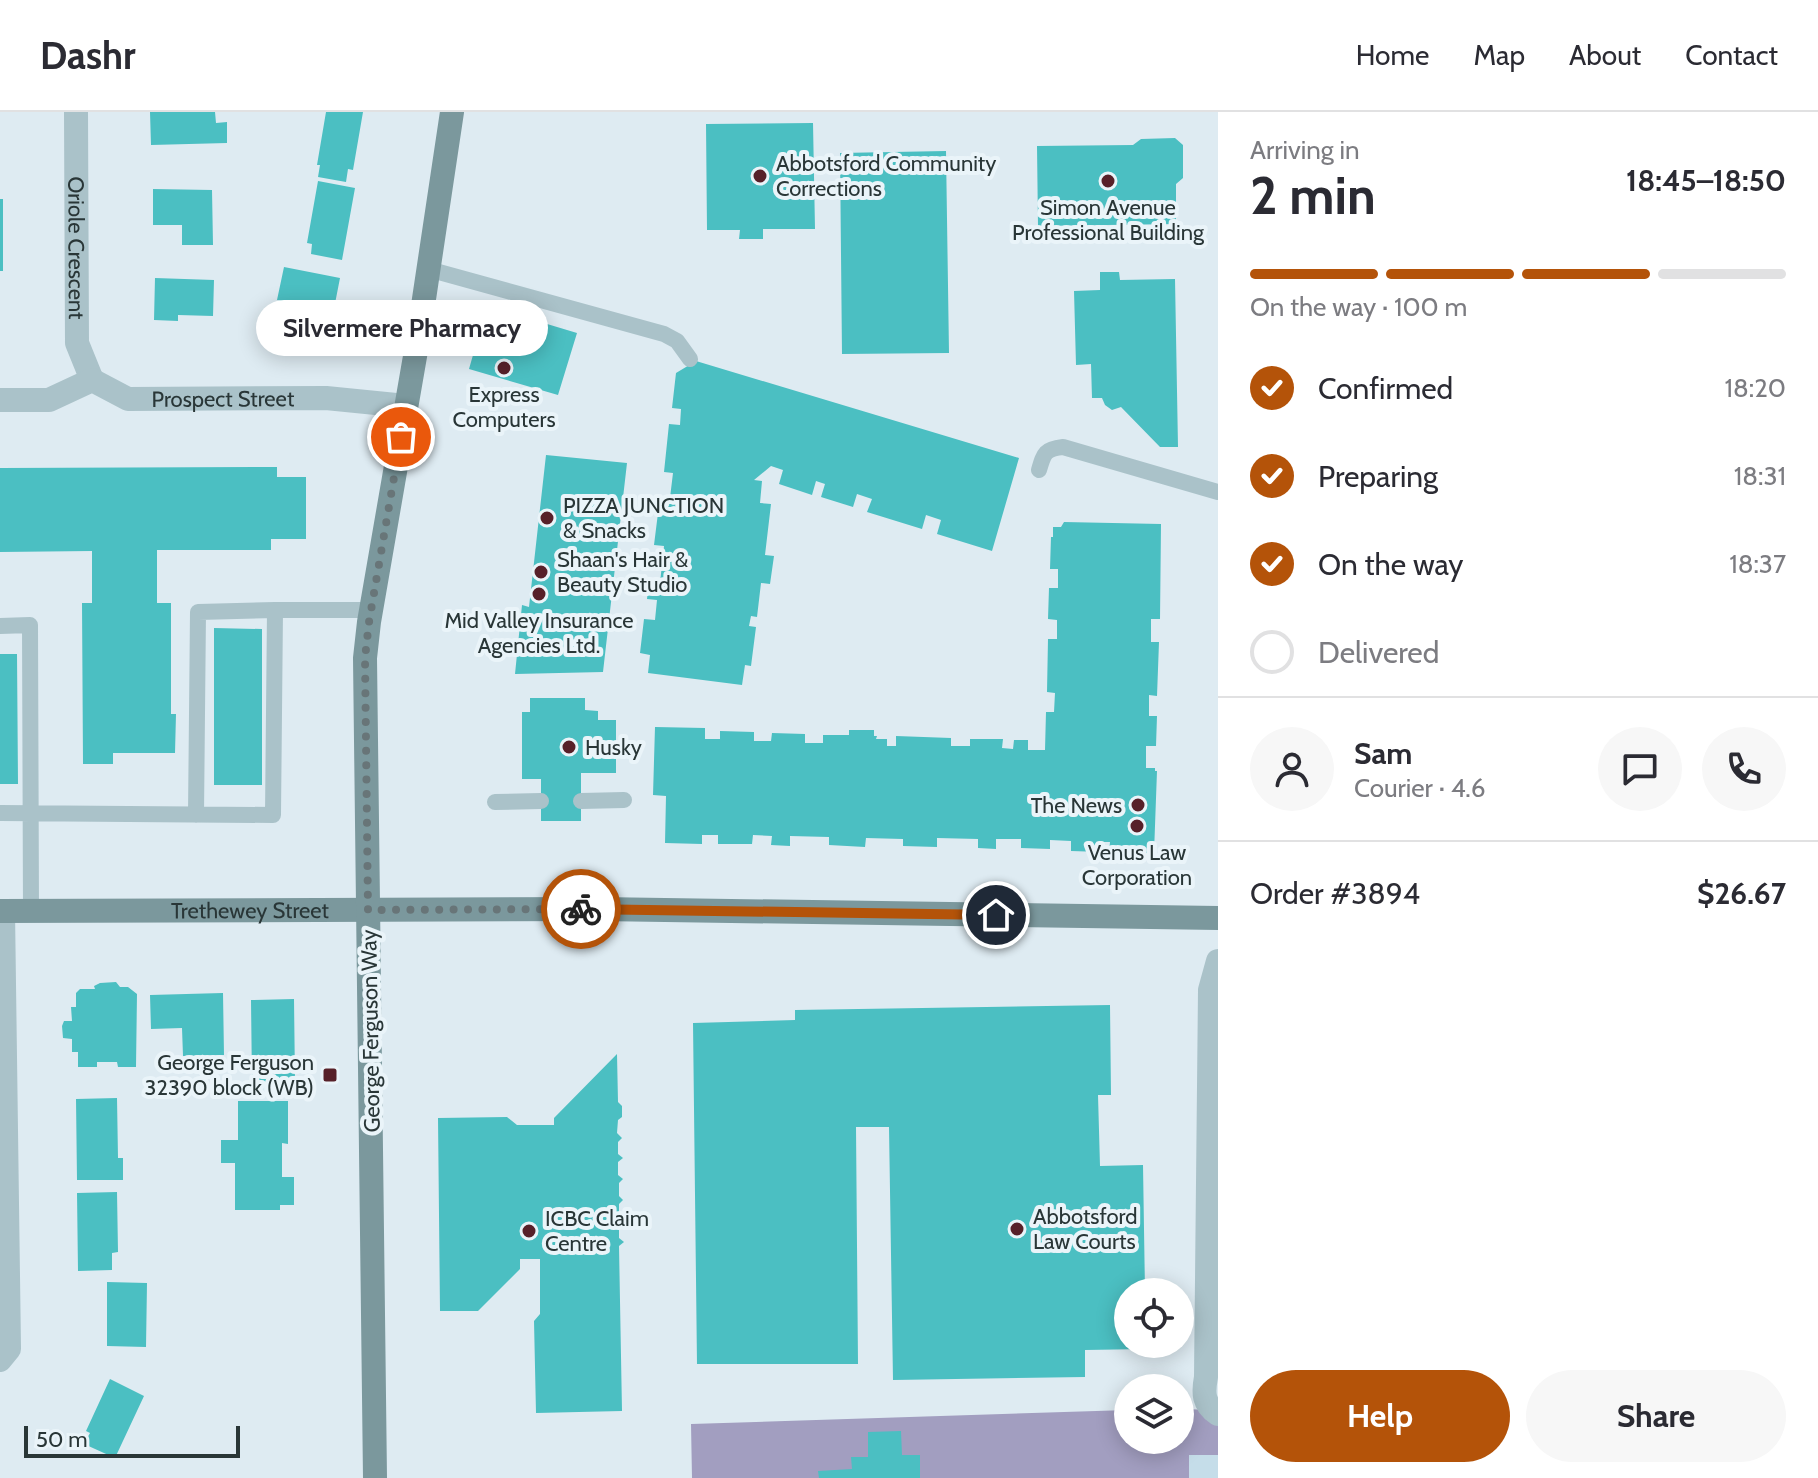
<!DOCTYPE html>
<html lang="en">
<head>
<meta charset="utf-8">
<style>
  :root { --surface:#fff; --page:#f7f7f7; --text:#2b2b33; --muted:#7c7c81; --line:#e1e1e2; --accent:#b45309 }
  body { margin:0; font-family:Cabin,sans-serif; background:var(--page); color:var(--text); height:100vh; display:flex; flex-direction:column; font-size:30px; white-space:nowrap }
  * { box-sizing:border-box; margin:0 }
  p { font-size:26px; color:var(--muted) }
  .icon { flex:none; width:44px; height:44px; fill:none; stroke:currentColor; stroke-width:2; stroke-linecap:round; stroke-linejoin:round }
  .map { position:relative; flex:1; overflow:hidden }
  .drawer { display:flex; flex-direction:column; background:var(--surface); width:600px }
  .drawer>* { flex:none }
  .buttons { position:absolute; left:1114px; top:1166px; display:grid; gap:16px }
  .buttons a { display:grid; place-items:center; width:80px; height:80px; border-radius:50%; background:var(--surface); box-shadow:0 4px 20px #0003; font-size:40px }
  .scale { position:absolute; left:24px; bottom:20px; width:216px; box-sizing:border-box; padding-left:8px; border:4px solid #293637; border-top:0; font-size:22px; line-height:28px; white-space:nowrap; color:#293637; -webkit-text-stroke:6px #eaf4f9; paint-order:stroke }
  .pin { position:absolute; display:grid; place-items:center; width:68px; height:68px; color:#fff; margin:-34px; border:4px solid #fff; border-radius:50%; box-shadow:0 2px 8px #0007 }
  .courier { position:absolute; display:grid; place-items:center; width:80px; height:80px; margin:-40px; border:6px solid #b45309; border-radius:50%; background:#fff; color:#222; box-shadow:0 2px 10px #0007 }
  .bubble { position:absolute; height:56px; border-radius:28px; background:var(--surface); box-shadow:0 4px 20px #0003; font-size:26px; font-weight:800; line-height:56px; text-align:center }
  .headline em { font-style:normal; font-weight:800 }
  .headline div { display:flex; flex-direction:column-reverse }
  .headline { display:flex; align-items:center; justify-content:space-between; height:136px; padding:0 32px }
  h1 { font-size:52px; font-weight:800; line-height:60px }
  .bar { display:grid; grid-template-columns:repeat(4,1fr); gap:12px 8px; align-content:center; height:96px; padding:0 32px }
  .bar i { height:10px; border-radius:6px; background:var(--line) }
  .bar .on { background:var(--accent) }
  .bar p { grid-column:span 4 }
  .line { display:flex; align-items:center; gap:20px; padding:0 32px; border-top:2px solid var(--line) }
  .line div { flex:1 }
  .round { display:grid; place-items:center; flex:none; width:84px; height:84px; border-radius:42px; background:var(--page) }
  ol { padding:0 32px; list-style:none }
  li { display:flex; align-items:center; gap:24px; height:88px }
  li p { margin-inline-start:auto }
  li .icon { padding:8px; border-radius:50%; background:var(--accent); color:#fff; stroke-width:4 }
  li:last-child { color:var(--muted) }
  li i { width:44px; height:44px; border:4px solid var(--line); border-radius:50% }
  .primary-button { display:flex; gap:16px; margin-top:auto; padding:16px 32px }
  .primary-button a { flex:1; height:92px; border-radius:48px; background:var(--accent); color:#fff; font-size:32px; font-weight:800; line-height:92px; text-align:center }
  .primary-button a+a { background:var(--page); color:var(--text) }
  header { display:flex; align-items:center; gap:48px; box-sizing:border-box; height:112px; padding:0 40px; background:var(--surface); border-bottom:2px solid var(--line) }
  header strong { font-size:38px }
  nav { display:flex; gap:44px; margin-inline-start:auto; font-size:28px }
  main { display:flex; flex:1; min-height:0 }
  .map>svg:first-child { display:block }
</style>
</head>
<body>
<header>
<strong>Dashr</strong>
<nav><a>Home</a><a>Map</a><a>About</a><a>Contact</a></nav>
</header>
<main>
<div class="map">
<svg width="1218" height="1366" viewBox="0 0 1218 1366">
  <rect width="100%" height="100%" fill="#deebf2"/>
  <!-- green -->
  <path fill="#a29ec0" d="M 1180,1297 L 1218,1298 L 1218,1366 L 692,1366 L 691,1312 L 1128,1298 L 1128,1328 L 1180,1328 Z"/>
  <!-- plaza -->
  <path fill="#c5dde9" d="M 1189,1343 L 1218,1343 L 1218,1366 L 1189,1366 Z"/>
  <!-- building -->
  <path fill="#4bbfc2" d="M 150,0 L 215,0 L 216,11 L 227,10 L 227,31 L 151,33 Z
    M 326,0 L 363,0 L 353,58 L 348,57 L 346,70 L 318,65 L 320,53 L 317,53 Z
    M 813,11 L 815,117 L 763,117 L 763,127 L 739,127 L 740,118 L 707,118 L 706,12 Z
    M 1175,26 L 1183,33 L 1183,66 L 1176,72 L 1176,112 L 1038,114 L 1037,34 L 1133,33 L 1141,27 Z
    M 946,39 L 949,241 L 842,242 L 840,41 Z
    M 318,69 L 355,76 L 342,148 L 311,142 L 312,132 L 307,131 Z
    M 153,77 L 212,78 L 213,133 L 182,133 L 182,113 L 153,113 Z
    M 0,87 L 3,87 L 3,159 L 0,159 Z
    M 284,155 L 340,166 L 330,217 L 303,212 L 307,194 L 277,188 Z
    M 1100,160 L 1119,160 L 1120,168 L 1175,167 L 1178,335 L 1160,335 L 1121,295 L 1112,298 L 1105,293 L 1102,286 L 1092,286 L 1091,252 L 1076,253 L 1074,179 L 1100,178 Z
    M 155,166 L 214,168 L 213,204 L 178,203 L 178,209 L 154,208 Z
    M 487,194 L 577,221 L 558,283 L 469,257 Z
    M 696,249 L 1019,346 L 992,439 L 937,422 L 941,408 L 926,403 L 922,417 L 867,400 L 872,387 L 857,382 L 853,395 L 821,385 L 825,372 L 816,369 L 812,383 L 779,372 L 783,358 L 771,354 L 754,368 L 762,369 L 760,391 L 771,392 L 765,443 L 774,444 L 770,472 L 761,471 L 757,505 L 751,504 L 749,514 L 756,515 L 751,554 L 745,553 L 742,573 L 648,561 L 650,543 L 640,541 L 644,507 L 655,508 L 657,488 L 647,487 L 649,469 L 660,471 L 664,434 L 654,433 L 659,393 L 669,394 L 673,361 L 664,360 L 669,312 L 680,313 L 681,297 L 672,296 L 676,261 Z
    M 546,343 L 627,351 L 603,560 L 515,562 L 522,493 L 529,495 Z
    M 277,355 L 277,365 L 306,365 L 306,427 L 271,427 L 271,438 L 157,438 L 157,491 L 171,491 L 171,602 L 176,602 L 175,641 L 113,641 L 113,652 L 83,652 L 82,491 L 92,491 L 92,439 L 0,440 L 0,356 Z
    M 1064,410 L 1161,412 L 1160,507 L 1151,507 L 1151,530 L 1159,530 L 1157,584 L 1149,583 L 1149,604 L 1157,604 L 1156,634 L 1146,634 L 1146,656 L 1155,656 L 1155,659 L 1157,659 L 1154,741 L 1109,740 L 1110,730 L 1102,730 L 1102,740 L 1071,739 L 1071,729 L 1050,728 L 1050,737 L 1021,736 L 1021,727 L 996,727 L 996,737 L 978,736 L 978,727 L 937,726 L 937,735 L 903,734 L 903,727 L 866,726 L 865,735 L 829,733 L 829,725 L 790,724 L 790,734 L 771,733 L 772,724 L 753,723 L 752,732 L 718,732 L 718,723 L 702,723 L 702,732 L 665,731 L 666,684 L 653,683 L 655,615 L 705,616 L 705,627 L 720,627 L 720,619 L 754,620 L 754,629 L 771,629 L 772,621 L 805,622 L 805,631 L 823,631 L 823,623 L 849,623 L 849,618 L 874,618 L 874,624 L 877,624 L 876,627 L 887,627 L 887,634 L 896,634 L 896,624 L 951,626 L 951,634 L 970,634 L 970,627 L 1003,627 L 1002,636 L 1013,637 L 1014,628 L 1028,628 L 1028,638 L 1045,638 L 1046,600 L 1054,600 L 1055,581 L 1047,580 L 1048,527 L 1057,527 L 1057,508 L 1048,507 L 1049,476 L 1058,476 L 1058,457 L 1050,457 L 1051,425 L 1053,425 L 1053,415 L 1061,415 Z
    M 214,516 L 262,517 L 262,673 L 214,673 Z
    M 0,542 L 17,542 L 18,672 L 0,672 Z
    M 530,586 L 585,586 L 585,598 L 598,599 L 598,608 L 616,608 L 616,661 L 581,661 L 581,709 L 541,709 L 541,667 L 522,667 L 522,600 L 530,600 Z
    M 116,870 L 120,875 L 128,875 L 137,882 L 136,955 L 118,955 L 117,950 L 97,950 L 97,955 L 78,955 L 78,940 L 72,940 L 72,927 L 63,926 L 62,914 L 64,909 L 72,909 L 71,895 L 76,895 L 76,881 L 80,877 L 95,877 L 94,874 L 100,871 Z
    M 223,881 L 224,943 L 183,944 L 182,916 L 151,917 L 150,883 Z
    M 294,887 L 295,970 L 252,971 L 251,888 Z
    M 1110,893 L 1111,983 L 1098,983 L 1100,1054 L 1143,1053 L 1145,1180 L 1128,1180 L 1128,1232 L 1146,1232 L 1146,1237 L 1085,1238 L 1085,1265 L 893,1268 L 889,1015 L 856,1015 L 858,1252 L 697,1252 L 693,911 L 795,908 L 795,898 Z
    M 617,942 L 618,990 L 622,994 L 622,1005 L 618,1008 L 617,1021 L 622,1026 L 618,1030 L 618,1042 L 623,1046 L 618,1050 L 618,1063 L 623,1067 L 619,1071 L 619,1084 L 623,1088 L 619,1092 L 619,1104 L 624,1109 L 619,1113 L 619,1126 L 624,1130 L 619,1134 L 622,1299 L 536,1301 L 534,1209 L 540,1202 L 540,1147 L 520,1147 L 520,1157 L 478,1199 L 440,1199 L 438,1006 L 507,1005 L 517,1013 L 554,1013 L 554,1006 Z
    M 117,986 L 118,1046 L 123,1046 L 123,1068 L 77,1068 L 76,987 Z
    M 238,989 L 288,989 L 288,1032 L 282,1031 L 282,1065 L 294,1065 L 294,1093 L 280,1093 L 280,1098 L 235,1098 L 235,1051 L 221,1051 L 221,1028 L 238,1028 Z
    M 117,1080 L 118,1140 L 112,1141 L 112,1158 L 78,1159 L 77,1081 Z
    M 107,1170 L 147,1171 L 146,1235 L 107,1234 Z
    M 110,1267 L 144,1284 L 115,1346 L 84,1332 L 90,1321 L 86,1319 Z
    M 901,1319 L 902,1343 L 920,1343 L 920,1366 L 819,1366 L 818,1359 L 852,1357 L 851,1345 L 868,1345 L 868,1320 Z"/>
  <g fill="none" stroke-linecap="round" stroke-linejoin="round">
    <!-- lane -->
    <path stroke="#aac2c9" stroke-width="16" d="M 428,157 L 664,222 L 677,229 L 690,247
      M 1039,358 C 1044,341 1045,337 1063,335 L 1218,380
      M 275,498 L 371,498
      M 0,514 L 30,513 L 31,799
      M 581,689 L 624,688
      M 495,690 L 541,689
      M 0,701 L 273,703 L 275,498 L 198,500 L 196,703"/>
    <!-- street -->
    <g stroke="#aac2c9" stroke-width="24">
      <path id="s1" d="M 76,0 L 77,231 L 92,268"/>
      <path id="s2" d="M 0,288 L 49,288 L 92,268 L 128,287 L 326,286 L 406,294"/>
      <path d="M 1218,849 L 1210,878 L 1206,1265 C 1203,1281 1203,1292 1218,1302"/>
      <path d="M 0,1248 L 9,1237 L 3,799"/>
    </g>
    <!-- secondary -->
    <g stroke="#7b989d" stroke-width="24">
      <path id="s3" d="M 0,799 L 599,797 L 1218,806"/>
      <path d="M 375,1366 L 365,546 L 369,510 L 418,227 L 452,0"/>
    </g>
  </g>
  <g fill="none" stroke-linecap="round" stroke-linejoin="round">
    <!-- done -->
    <path stroke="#687578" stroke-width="8" stroke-dasharray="0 14.4" d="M 401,325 L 369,510 L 365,546 L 368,798 L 581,797"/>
    <!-- route -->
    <path stroke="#b45309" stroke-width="10" d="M 581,797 L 996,803"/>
  </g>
  <!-- markers -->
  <g fill="#572029" stroke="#eaf4f9" stroke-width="3">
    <circle cx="760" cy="64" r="8"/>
    <circle cx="1108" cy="69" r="8"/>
    <circle cx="504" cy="256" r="8"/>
    <circle cx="547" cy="406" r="8"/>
    <circle cx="541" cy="460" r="8"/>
    <circle cx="539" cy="482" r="8"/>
    <circle cx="569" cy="635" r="8"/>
    <circle cx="1138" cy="693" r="8"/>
    <circle cx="1137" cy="714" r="8"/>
    <rect x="322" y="955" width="16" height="16" rx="4"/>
    <circle cx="1017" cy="1117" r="8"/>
    <circle cx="529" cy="1119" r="8"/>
  </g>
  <g text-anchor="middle" stroke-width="8" stroke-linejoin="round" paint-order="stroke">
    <!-- poi labels -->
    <g font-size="22" fill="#293637" stroke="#eaf4f9" text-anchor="start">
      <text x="776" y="59">Abbotsford Community<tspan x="776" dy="25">Corrections</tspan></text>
      <text x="1108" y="103" text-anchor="middle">Simon Avenue<tspan x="1108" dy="25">Professional Building</tspan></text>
      <text x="504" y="290" text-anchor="middle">Express<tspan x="504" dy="25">Computers</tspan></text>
      <text x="563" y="401">PIZZA JUNCTION<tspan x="563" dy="25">&amp; Snacks</tspan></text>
      <text x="557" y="455">Shaan's Hair &amp;<tspan x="557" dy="25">Beauty Studio</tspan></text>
      <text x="539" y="516" text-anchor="middle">Mid Valley Insurance<tspan x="539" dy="25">Agencies Ltd.</tspan></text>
      <text x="585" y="643">Husky</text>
      <text x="1122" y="701" text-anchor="end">The News</text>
      <text x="1137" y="748" text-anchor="middle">Venus Law<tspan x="1137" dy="25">Corporation</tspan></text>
      <text x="314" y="958" text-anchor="end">George Ferguson<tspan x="314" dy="25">32390 block (WB)</tspan></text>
      <text x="1033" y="1112">Abbotsford<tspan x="1033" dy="25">Law Courts</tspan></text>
      <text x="545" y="1114">ICBC Claim<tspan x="545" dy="25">Centre</tspan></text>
    </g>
    <!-- street labels -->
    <g font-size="22" fill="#293637" stroke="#eaf4f9">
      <text dy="8" stroke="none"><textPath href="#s1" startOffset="136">Oriole Crescent</textPath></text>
      <text dy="8" stroke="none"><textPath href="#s2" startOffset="232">Prospect Street</textPath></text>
      <text dy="8" stroke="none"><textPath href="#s3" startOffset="250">Trethewey Street</textPath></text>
      <text transform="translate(370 919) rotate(-91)" y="8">George Ferguson Way</text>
    </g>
  </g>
</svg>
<div class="buttons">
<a><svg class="icon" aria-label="locate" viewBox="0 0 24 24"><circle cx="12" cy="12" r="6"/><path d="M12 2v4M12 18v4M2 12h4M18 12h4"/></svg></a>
<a><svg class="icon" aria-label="layers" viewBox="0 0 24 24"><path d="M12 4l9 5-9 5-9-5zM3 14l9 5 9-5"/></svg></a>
</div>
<div class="scale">50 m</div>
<div class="pin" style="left:401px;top:325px;background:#ea580c"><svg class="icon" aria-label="bag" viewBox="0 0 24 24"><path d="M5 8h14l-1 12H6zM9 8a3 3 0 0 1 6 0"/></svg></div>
<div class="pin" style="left:996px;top:803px;background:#1f2937"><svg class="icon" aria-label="home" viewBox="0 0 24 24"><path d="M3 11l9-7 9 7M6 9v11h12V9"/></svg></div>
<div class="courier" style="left:581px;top:797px"><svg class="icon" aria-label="bike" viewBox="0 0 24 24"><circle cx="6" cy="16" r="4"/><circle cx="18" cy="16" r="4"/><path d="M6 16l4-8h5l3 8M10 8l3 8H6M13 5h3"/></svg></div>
<div class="bubble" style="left:256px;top:188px;width:292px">Silvermere Pharmacy</div>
</div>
<section class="drawer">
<div class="headline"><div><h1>2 min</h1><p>Arriving in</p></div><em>18:45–18:50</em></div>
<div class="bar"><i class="on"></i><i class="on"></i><i class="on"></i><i></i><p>On the way · 100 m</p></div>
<ol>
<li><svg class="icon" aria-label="check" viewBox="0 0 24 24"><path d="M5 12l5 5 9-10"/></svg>Confirmed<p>18:20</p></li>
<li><svg class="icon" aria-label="check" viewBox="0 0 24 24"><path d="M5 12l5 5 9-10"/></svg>Preparing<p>18:31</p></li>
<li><svg class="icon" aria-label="check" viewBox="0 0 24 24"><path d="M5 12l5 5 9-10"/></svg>On the way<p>18:37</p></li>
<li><i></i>Delivered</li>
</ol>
<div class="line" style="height:144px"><a class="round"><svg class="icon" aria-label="person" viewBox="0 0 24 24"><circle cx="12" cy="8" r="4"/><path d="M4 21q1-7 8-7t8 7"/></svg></a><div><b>Sam</b><p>Courier · 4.6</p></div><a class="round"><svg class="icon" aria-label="chat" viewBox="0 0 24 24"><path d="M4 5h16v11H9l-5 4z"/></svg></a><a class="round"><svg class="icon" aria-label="phone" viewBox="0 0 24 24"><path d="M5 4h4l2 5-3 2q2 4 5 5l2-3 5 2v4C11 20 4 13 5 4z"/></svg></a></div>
<div class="line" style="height:104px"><div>Order #3894</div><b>$26.67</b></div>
<div class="primary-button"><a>Help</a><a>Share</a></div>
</section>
</main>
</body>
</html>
